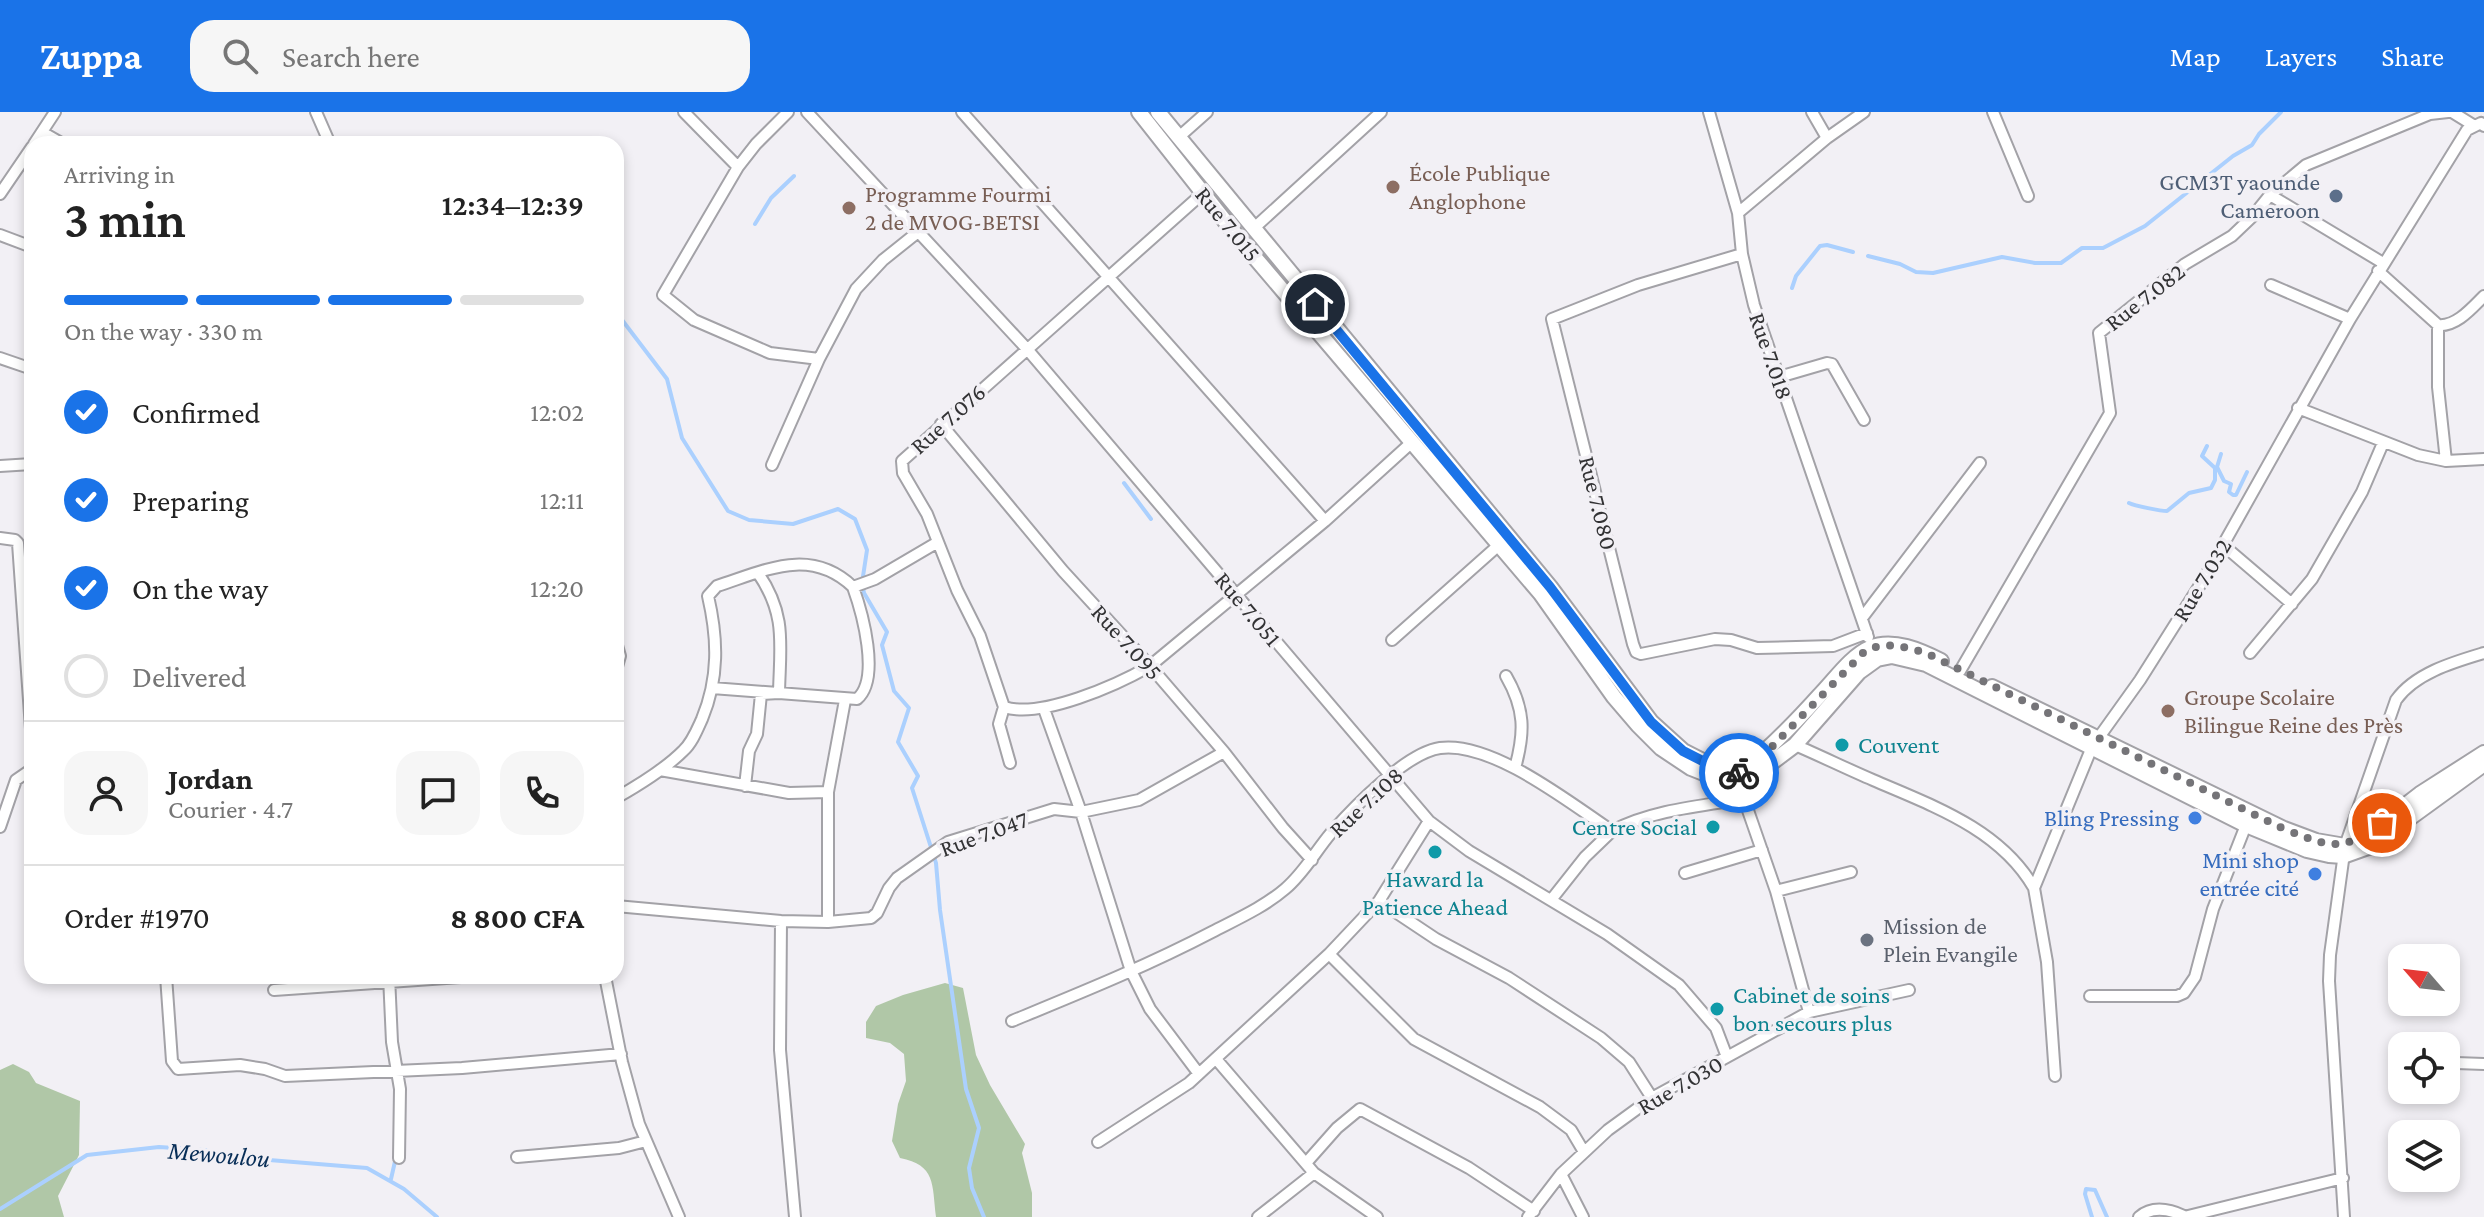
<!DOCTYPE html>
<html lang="en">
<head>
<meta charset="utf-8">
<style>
  :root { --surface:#fff; --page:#f6f6f6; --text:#222; --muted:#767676; --line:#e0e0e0; --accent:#1a73e8 }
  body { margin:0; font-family:"Crimson Pro",serif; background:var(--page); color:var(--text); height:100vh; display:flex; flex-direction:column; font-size:30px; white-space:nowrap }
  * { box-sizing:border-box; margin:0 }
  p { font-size:26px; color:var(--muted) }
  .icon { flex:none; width:44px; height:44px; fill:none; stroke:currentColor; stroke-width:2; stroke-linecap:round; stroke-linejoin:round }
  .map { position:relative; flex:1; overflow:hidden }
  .sheet { position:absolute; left:24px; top:24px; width:600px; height:848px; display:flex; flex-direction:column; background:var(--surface); border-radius:24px; box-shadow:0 4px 12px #0003 }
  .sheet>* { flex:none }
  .needle { width:52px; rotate:298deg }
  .tools { position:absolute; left:2388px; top:832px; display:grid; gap:16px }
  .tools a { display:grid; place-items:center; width:72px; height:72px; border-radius:16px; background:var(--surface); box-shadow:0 4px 12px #0003; font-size:40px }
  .pin { position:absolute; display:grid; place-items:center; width:68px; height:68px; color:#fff; margin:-34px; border:4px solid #fff; border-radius:50%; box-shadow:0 2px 8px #0007 }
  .courier { position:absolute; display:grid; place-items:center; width:80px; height:80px; margin:-40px; border:6px solid #1a73e8; border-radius:50%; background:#fff; color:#222; box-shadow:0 2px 10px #0007 }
  .summary em { font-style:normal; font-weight:600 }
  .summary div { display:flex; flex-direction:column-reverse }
  .summary { display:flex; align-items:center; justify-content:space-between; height:136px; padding:0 40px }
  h1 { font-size:52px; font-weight:600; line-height:60px }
  .bar { display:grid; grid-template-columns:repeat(4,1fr); gap:12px 8px; align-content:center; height:96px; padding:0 40px }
  .bar i { height:10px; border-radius:6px; background:var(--line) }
  .bar .active { background:var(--accent) }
  .bar p { grid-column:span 4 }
  .line { display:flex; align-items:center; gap:20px; padding:0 40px; border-top:2px solid var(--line) }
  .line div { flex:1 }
  .round { display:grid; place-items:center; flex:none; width:84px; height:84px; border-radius:24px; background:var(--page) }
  ol { padding:0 40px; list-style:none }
  li { display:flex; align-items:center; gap:24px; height:88px }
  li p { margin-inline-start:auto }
  li .icon { padding:8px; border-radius:50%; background:var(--accent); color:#fff; stroke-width:4 }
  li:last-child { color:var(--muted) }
  li i { width:44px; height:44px; border:4px solid var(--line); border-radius:50% }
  header { display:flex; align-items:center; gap:48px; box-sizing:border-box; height:112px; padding:0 40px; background:var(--accent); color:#fff }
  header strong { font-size:38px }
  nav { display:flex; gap:44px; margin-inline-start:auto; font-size:28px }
  .search { width:560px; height:72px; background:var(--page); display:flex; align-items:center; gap:20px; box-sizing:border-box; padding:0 28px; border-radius:24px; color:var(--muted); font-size:30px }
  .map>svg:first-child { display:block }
</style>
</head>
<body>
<header>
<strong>Zuppa</strong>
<div class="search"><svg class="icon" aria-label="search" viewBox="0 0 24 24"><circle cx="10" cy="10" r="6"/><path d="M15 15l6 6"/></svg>Search here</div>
<nav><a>Map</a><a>Layers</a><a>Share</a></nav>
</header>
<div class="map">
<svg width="2484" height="1105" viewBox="0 0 2484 1105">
  <rect width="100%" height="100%" fill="#f2f0f5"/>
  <!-- green -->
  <path fill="#b0c7a7" d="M 945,871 L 963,876 L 976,943 L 990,973 L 1025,1032 L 1022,1041 L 1032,1081 L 1032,1105 L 936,1105 C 932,1072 936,1053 900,1046 L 892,1029 L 898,992 L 906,969 L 904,942 L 890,931 L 866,926 L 866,910 L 876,894 L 903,883 Z
    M 13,952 L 29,960 L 36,971 L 80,989 L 79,1043 L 58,1084 L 64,1105 L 0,1105 L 0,958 Z"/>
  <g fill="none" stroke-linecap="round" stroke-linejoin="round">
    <!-- stream -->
    <path stroke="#abd0fe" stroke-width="4" d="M 755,112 L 771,86 L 794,64
      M 1868,144 L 1900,152 L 1916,160 L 1933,161 L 2002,145 L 2035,151 L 2061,151 L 2082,136 L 2103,136 L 2145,114 L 2233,44 L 2252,33 L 2259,22 L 2281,0
      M 1792,176 L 1796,164 L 1820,134 L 1827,133 L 1853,140
      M 616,200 L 667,267 L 682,326 L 728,399 L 749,408 L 793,412 L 838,397 L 855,407 L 867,438 L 862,471 L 864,481 L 887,520 L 882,533 L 894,579 L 909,596 L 898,630 L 918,664 L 912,676 L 936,751 L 940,798 L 966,977 L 979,1016 L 969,1056 L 972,1076 L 984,1105
      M 2221,342 L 2217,355 L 2224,369 L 2231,372 L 2229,380 L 2233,383 L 2236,383 L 2247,360
      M 1124,371 L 1151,407
      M 2129,391 C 2135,394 2161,399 2167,399 L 2189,381 L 2211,376 L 2215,368 L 2215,356 L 2202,344 L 2207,334
      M 391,1067 L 396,1045
      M 0,1097 L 87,1043 L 159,1035 L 205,1038 L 257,1047 L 367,1056 L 404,1077 L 437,1105
      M 2092,1105 L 2085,1082 L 2086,1077 L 2095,1078 L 2107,1105"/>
    <defs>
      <path id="minor" d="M 316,0 L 330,32
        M 684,0 L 738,55
        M 788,0 L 756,32 L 738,55 L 663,183 L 694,208 L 770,241 L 819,247
        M 807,0 L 1027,237 L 1429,709 L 1469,739 L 1607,822 L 1679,873 L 1716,916 L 1727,945
        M 962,0 L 1325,409
        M 1709,0 L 1738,101
        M 1812,0 L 1827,26
        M 1864,0 L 1827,26 L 1738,101 L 1742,142 L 1754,193 L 1868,525
        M 1993,0 L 2028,84
        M 2452,0 L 2473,13
        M 42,20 L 63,32
        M 1180,24 L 1207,0
        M 34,32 L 55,0
        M 0,82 L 32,35
        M 2270,83 L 2306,53 L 2430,2 L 2448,0
        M 1253,117 L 1381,0
        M 0,123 L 32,135
        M 1742,142 L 1638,173 L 1552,207 L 1633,532 L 1636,540 L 1641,542 L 1715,527 L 1731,528 L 1757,536 L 1833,534 L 1867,521
        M 2378,159 L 2438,213 C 2456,215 2472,196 2484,184
        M 2271,173 L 2350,207
        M 2438,213 L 2438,275 L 2446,349
        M 0,246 L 32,257
        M 1779,265 L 1827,251 L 1832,252 L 1864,308
        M 2298,296 L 2418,343 L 2446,349 L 2484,347
        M 941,312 L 1063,459 L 1150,554 L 1224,640 L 1283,716 L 1312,748
        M 772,353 L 819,247 L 856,177 L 883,148 L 918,120
        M 0,354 L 32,352
        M 0,426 L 15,428 L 18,431 L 32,631
        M 2223,433 L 2292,492
        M 1862,506 L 1980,351
        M 1392,528 L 1500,432
        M 616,530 L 620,544 L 616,558
        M 2250,541 L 2312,467 L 2362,380 L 2383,331
        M 1960,559 L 2110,301 L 2099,221 L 2185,152 L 2232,124 L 2253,104 L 2270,83 L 2383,151
        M 1506,564 C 1525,597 1525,620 1515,656
        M 712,576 L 857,587 C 881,567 862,500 853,475
        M 1004,595 C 1041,607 1117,573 1150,554 L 1325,409 L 1411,331
        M 1044,597 L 1081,700 L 1131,859 L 1150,897 L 1199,962
        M 1795,633 C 1821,644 1847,657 1873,668 C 1933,694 2000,717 2034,776
        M 1010,651 L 999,612 L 1004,595 L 980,524 L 957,478 L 927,402 L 903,361 L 902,349 L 1203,81
        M 660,658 L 789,681 L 828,680 L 828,810
        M 745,674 L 749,639 L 757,622 L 761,582 L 779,581 C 780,533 787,503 758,461
        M 828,680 L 845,588
        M 1743,684 L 1776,779 L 1809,900
        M 616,686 C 639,673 664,658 683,639 C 692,631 697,618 702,607 C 719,566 718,527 708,484 L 717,474 C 764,459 810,434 853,475 L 875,467 L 938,430
        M 0,715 L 16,668 L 32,657
        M 1685,761 L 1762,738
        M 1776,779 L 1851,760
        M 1551,788 L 1585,745 L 1612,719
        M 1379,789 L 1436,827 L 1509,866 L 1601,926 L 1629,950 L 1652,986
        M 616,794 L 781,809 L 828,810 L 871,806 L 877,801 L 889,776 L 897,766 L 948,730 L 1054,697 L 1081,700 L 1139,688 L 1224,640
        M 781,809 L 780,938 L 795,1105
        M 1329,842 L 1414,927 L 1540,995 L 1571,1018 L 1584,1040
        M 166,864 L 172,949 L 178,957 L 240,953 L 265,957 L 285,964 L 462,956 L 621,942
        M 389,864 L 392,930 L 400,977 L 399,1046
        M 605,864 L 622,950 L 639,1012 L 679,1105
        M 274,878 L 475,864
        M 2090,884 L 2177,884 L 2184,881 L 2195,865 L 2213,797 L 2246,713
        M 1012,909 C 1080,881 1147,854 1212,820 C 1237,807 1264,795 1285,777 C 1304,761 1315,740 1331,721 C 1354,695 1406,641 1440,636 C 1492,629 1570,691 1612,719 C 1652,698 1700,694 1744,687
        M 1216,947 L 1314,1061 L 1377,1105
        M 2456,951 L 2484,952
        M 2055,964 L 2047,850 L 2034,776 L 2092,635 L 2140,568 L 2205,465 L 2350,207 L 2467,18 L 2481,11 L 2484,14
        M 1098,1030 L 1189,971 L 1329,842 L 1379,789 L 1429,709
        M 517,1045 L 619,1036 L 646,1029
        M 1306,1051 L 1337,1016 L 1360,997 L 1469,1056 L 1534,1099
        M 1561,1062 L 1583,1105
        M 1258,1105 L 1314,1061
        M 1528,1105 L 1561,1062 L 1608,1018 L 1652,986 L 1809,900 L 1909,878
        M 2139,1105 C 2152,1094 2169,1097 2184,1104
        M 2184,1105 L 2343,1066
        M 2344,1105 L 2329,869 L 2330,843 L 2345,734 L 2396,588 C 2415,561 2454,550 2484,541"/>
      <path id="secondary" d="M 1139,0 L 1240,128 L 1541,482 L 1614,585 L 1638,613 L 1661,636 L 1691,656 L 1739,675 L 1795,633 L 1859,560 L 1877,547 L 1892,544 L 1926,552 L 2246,713 L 2307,738 L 2329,743 L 2343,744 L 2371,734 L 2484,652
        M 1158,0 L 1550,475 L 1651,610 L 1683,639 L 1734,665 C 1766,641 1793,613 1820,583 C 1834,569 1851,544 1870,536 C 1893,526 1921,539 1941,549
        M 1992,575 L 2284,717 L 2316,729 L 2345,734 L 2363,726 L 2420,682 L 2484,641"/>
    </defs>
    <!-- minor casing -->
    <use href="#minor" stroke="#a3a2a7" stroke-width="14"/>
    <!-- secondary casing -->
    <use href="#secondary" stroke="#a3a2a7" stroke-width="18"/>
    <!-- minor -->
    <use href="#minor" stroke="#fff" stroke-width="10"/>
    <!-- secondary -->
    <use href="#secondary" stroke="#fff" stroke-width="14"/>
  </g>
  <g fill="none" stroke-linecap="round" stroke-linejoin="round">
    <!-- done -->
    <path stroke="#757478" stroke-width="8" stroke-dasharray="0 14.4" d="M 1739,661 L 1765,642 L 1864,540 C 1884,528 1902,535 1924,540 L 2284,717 C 2329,734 2341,742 2382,711"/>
    <!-- route -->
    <path stroke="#1a73e8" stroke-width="10" d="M 1315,192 L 1550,475 L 1651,610 L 1683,639 L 1734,665 L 1739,661"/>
  </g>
  <!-- markers -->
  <g fill="#8d6e63" stroke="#f2f0f5" stroke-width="3">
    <circle cx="1393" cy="75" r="8"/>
    <circle cx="849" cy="96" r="8"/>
    <circle cx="2168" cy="599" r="8"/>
  </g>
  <circle fill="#5c6f8a" stroke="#f2f0f5" stroke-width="3" cx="2336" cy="84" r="8"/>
  <g fill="#0f9aa8" stroke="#f2f0f5" stroke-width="3">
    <circle cx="1842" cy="633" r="8"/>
    <circle cx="1713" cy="715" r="8"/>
    <circle cx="1435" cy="740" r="8"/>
    <circle cx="1717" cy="897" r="8"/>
  </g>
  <g fill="#3f7fe0" stroke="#f2f0f5" stroke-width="3">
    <circle cx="2195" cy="706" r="8"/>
    <circle cx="2315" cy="762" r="8"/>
  </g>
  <circle fill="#6b7280" stroke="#f2f0f5" stroke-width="3" cx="1867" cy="828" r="8"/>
  <g text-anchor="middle" stroke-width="7" stroke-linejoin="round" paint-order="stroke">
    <!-- education labels -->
    <g font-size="24" fill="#785e54" stroke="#f2f0f5" text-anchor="start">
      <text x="1409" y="69">École Publique<tspan x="1409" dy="28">Anglophone</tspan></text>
      <text x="865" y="90">Programme Fourmi<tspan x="865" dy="28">2 de MVOG-BETSI</tspan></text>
      <text x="2184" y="593">Groupe Scolaire<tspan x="2184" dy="28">Bilingue Reine des Près</tspan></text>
    </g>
    <!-- service labels -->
    <g font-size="24" fill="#4e5e75" stroke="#f2f0f5" text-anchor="end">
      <text x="2320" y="78">GCM3T yaounde<tspan x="2320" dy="28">Cameroon</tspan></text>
    </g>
    <!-- street labels -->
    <g font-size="24" fill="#323234" stroke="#f2f0f5">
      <text transform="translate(1228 112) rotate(51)" y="8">Rue 7.015</text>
      <text transform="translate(2145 185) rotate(-38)" y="8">Rue 7.082</text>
      <text transform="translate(1771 244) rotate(71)" y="8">Rue 7.018</text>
      <text transform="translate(948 307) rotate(-42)" y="8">Rue 7.076</text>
      <text transform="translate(1598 391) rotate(76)" y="8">Rue 7.080</text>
      <text transform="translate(2202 468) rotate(-59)" y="8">Rue 7.032</text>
      <text transform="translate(1248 497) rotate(50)" y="8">Rue 7.051</text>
      <text transform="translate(1127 530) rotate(48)" y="8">Rue 7.095</text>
      <text transform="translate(1366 690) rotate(-43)" y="8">Rue 7.108</text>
      <text transform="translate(984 722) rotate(-20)" y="8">Rue 7.047</text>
      <text transform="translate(1680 973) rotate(-30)" y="8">Rue 7.030</text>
    </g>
    <!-- culture labels -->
    <g font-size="24" fill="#0d838f" stroke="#f2f0f5" text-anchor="start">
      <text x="1858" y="641">Couvent</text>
      <text x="1697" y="723" text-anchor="end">Centre Social</text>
      <text x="1435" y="775" text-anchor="middle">Haward la<tspan x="1435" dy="28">Patience Ahead</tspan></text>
      <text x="1733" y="891">Cabinet de soins<tspan x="1733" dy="28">bon secours plus</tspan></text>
    </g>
    <!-- shop labels -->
    <g font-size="24" fill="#366cbe" stroke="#f2f0f5" text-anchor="end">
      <text x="2179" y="714">Bling Pressing</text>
      <text x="2299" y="756">Mini shop<tspan x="2299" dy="28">entrée cité</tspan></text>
    </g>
    <!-- worship labels -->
    <g font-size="24" fill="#5b616d" stroke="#f2f0f5" text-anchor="start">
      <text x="1883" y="822">Mission de<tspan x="1883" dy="28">Plein Evangile</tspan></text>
    </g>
    <!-- water labels -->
    <g font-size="26" font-style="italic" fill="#082e57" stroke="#f2f0f5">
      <text transform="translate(219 1042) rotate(5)" y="9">Mewoulou</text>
    </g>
  </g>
</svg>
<div class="tools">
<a><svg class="needle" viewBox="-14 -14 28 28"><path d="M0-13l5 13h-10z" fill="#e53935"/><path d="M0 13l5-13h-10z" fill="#767676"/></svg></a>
<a><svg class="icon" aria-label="locate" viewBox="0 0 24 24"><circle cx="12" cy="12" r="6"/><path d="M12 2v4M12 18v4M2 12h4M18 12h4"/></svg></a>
<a><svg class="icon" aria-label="layers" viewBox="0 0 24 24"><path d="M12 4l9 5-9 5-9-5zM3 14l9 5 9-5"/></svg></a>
</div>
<div class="pin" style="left:2382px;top:711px;background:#ea580c"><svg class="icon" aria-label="bag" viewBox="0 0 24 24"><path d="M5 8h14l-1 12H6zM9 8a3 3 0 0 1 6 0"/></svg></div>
<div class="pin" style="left:1315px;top:192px;background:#1f2937"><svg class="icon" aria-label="home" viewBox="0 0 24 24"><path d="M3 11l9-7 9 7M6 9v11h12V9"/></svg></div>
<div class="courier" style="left:1739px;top:661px"><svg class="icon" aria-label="bike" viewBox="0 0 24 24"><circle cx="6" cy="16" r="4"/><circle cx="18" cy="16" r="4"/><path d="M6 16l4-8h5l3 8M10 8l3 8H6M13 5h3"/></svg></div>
<section class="sheet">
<div class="summary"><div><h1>3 min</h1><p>Arriving in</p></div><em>12:34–12:39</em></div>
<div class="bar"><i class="active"></i><i class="active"></i><i class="active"></i><i></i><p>On the way · 330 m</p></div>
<ol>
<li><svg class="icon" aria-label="check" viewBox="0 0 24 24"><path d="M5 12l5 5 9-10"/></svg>Confirmed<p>12:02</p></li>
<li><svg class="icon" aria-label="check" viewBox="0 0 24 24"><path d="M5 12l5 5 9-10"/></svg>Preparing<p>12:11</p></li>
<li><svg class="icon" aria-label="check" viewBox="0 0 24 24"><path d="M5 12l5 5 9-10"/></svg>On the way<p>12:20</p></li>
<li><i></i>Delivered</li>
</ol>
<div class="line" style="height:144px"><a class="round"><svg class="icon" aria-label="person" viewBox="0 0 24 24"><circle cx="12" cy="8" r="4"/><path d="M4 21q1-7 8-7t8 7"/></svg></a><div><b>Jordan</b><p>Courier · 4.7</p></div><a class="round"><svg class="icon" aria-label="chat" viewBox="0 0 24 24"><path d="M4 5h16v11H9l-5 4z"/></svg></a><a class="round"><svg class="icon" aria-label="phone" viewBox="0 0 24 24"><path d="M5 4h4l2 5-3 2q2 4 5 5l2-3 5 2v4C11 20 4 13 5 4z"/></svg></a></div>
<div class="line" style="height:104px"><div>Order #1970</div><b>8 800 CFA</b></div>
</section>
</div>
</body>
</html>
